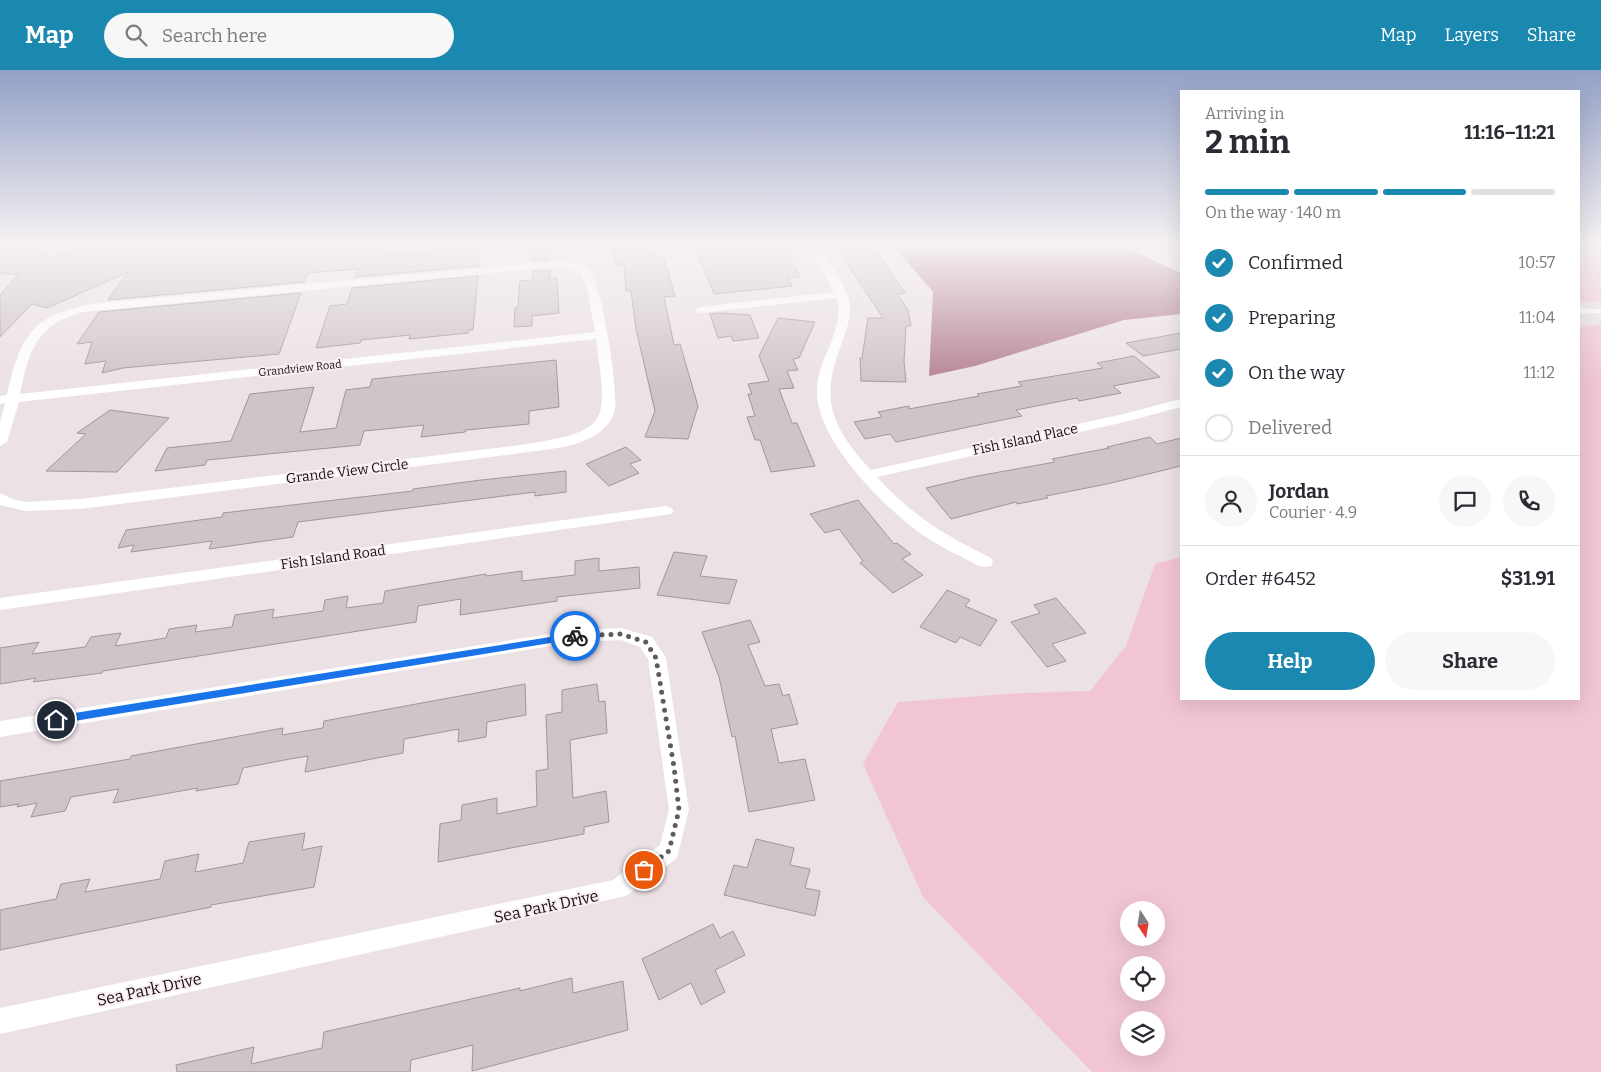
<!DOCTYPE html>
<html lang="en">
<head>
<meta charset="utf-8">
<style>
  :root { --surface:#fff; --page:#f7f7f7; --text:#2b2b33; --muted:#7c7c81; --line:#e1e1e2; --accent:#1a88af }
  body { margin:0; font-family:Bitter,serif; background:var(--page); color:var(--text); height:100vh; display:flex; flex-direction:column; font-size:19px; white-space:nowrap }
  * { box-sizing:border-box; margin:0 }
  p { font-size:16px; color:var(--muted) }
  .icon { flex:none; width:28px; height:28px; fill:none; stroke:currentColor; stroke-width:2; stroke-linecap:round; stroke-linejoin:round }
  .map { position:relative; flex:1; overflow:hidden }
  .sheet { position:absolute; left:1180px; top:20px; width:400px; height:610px; display:flex; flex-direction:column; background:var(--surface); border-radius:0px; box-shadow:0 5px 20px #0002 }
  .sheet>* { flex:none }
  .needle { width:32px; rotate:168deg }
  .fabs { position:absolute; left:1120px; top:831px; display:grid; gap:10px }
  .fabs a { display:grid; place-items:center; width:45px; height:45px; border-radius:50%; background:var(--surface); box-shadow:0 5px 20px #0002; font-size:25px }
  .pin { position:absolute; display:grid; place-items:center; width:42px; height:42px; color:#fff; margin:-21px; border:2px solid #fff; border-radius:50%; box-shadow:0 1px 5px #0007 }
  .courier { position:absolute; display:grid; place-items:center; width:50px; height:50px; margin:-25px; border:4px solid #1a73e8; border-radius:50%; background:#fff; color:#222; box-shadow:0 1px 6px #0007 }
  .headline em { font-style:normal; font-weight:700 }
  .headline div { display:flex; flex-direction:column-reverse }
  .headline { display:flex; align-items:center; justify-content:space-between; height:85px; padding:0 25px }
  h1 { font-size:32px; font-weight:700; line-height:38px }
  .bar { display:grid; grid-template-columns:repeat(4,1fr); gap:8px 5px; align-content:center; height:60px; padding:0 25px }
  .bar i { height:6px; border-radius:4px; background:var(--line) }
  .bar .selected { background:var(--accent) }
  .bar p { grid-column:span 4 }
  .line { display:flex; align-items:center; gap:12px; padding:0 25px; border-top:1px solid var(--line) }
  .line div { flex:1 }
  .round { display:grid; place-items:center; flex:none; width:52px; height:52px; border-radius:26px; background:var(--page) }
  ol { padding:0 25px; list-style:none }
  li { display:flex; align-items:center; gap:15px; height:55px }
  li p { margin-inline-start:auto }
  li .icon { padding:5px; border-radius:50%; background:var(--accent); color:#fff; stroke-width:4 }
  li:last-child { color:var(--muted) }
  li i { width:28px; height:28px; border:2px solid var(--line); border-radius:50% }
  .button { display:flex; gap:10px; margin-top:auto; padding:10px 25px }
  .button a { flex:1; height:58px; border-radius:30px; background:var(--accent); color:#fff; font-size:20px; font-weight:700; line-height:58px; text-align:center }
  .button a+a { background:var(--page); color:var(--text) }
  header { display:flex; align-items:center; gap:30px; box-sizing:border-box; height:70px; padding:0 25px; background:var(--accent); color:#fff }
  header strong { font-size:24px }
  nav { display:flex; gap:28px; margin-inline-start:auto; font-size:18px }
  .search { width:350px; height:45px; background:var(--page); display:flex; align-items:center; gap:12px; box-sizing:border-box; padding:0 18px; border-radius:28px; color:var(--muted); font-size:19px }
  .map>svg:first-child { display:block }
</style>
</head>
<body>
<header>
<strong>Map</strong>
<div class="search"><svg class="icon" aria-label="search" viewBox="0 0 24 24"><circle cx="10" cy="10" r="6"/><path d="M15 15l6 6"/></svg>Search here</div>
<nav><a>Map</a><a>Layers</a><a>Share</a></nav>
</header>
<div class="map">
<svg width="1601" height="1002" viewBox="0 0 1601 1002">
  <rect width="100%" height="100%" fill="#ece1e5"/>
  <!-- green -->
  <path fill="#f2c5d4" fill-rule="evenodd" d="M 1579,175 L 1601,175 L 1601,231 L 1589,233 L 1579,231 Z
    M 1601,254 L 1601,1002 L 1092,1002 L 923,827 L 863,694 L 898,632 L 1023,623 L 1090,621 L 1126,576 L 1155,494 L 1181,487 L 1181,629 L 1579,629 L 1579,257 ZM 1129,840 L 1156,840 L 1156,868 L 1129,868 ZM 1129,895 L 1156,895 L 1156,922 L 1129,922 ZM 1129,950 L 1156,950 L 1156,978 L 1129,978 Z"/>
  <!-- water -->
  <path fill="#b48192" d="M 893,175 L 1120,175 L 1181,203 L 1181,244 L 1124,250 L 975,296 L 929,306 L 933,222 Z"/>
  <!-- building -->
  <path fill="#cfc4c8" stroke="#a1969a" d="M 13,175 L 31,175 L 54,188 L 59,182 L 118,175 L 390,175 L 388,185 L 481,176 L 479,196 L 355,207 L 358,199 L 308,203 L 304,212 L 108,230 L 128,202 L 47,238 L 32,234 L 0,267 L 0,225 L 18,205 L 0,203 L 0,179 Z
    M 532,175 L 549,175 L 549,190 L 532,191 Z
    M 613,175 L 636,175 L 654,184 L 655,188 L 663,187 L 675,226 L 664,227 L 674,275 L 680,274 L 698,336 L 688,369 L 645,367 L 655,341 L 636,259 L 631,221 L 626,221 L 624,195 L 617,196 Z
    M 719,175 L 784,175 L 800,207 L 788,208 L 792,216 L 714,224 L 695,178 Z
    M 852,175 L 872,175 L 905,223 L 897,224 L 908,240 L 911,256 L 906,256 L 904,291 L 906,312 L 861,311 L 860,288 L 862,288 L 868,248 L 883,248 L 836,177 Z
    M 550,200 L 550,209 L 557,208 L 559,243 L 532,246 L 532,256 L 514,257 L 515,238 L 518,237 L 520,211 L 533,210 L 533,201 Z
    M 478,206 L 473,260 L 468,260 L 468,263 L 409,269 L 410,265 L 361,270 L 360,273 L 316,278 L 330,236 L 347,234 L 352,218 Z
    M 301,223 L 279,284 L 123,298 L 102,303 L 106,291 L 85,294 L 92,272 L 77,274 L 99,242 Z
    M 721,243 L 750,245 L 759,268 L 733,271 L 731,266 L 718,268 L 710,244 Z
    M 778,248 L 815,252 L 799,288 L 793,289 L 798,300 L 787,301 L 794,318 L 779,319 L 792,353 L 797,353 L 815,396 L 771,402 L 760,370 L 755,370 L 747,347 L 755,346 L 748,324 L 752,324 L 748,314 L 769,311 L 759,286 Z
    M 1181,263 L 1181,279 L 1143,286 L 1126,273 Z
    M 1134,286 L 1160,307 L 1113,316 L 1121,323 L 1079,331 L 1077,328 L 1016,340 L 1022,346 L 896,372 L 890,364 L 865,369 L 854,352 L 882,347 L 878,342 L 909,336 L 909,339 L 979,326 L 977,324 L 1022,316 L 1018,312 L 1103,298 L 1097,293 Z
    M 556,290 L 559,337 L 529,341 L 529,354 L 466,360 L 465,362 L 421,367 L 424,355 L 364,361 L 360,375 L 207,390 L 205,395 L 155,401 L 167,378 L 231,371 L 250,324 L 314,317 L 300,362 L 336,358 L 346,320 L 370,317 L 372,309 Z
    M 110,340 L 169,348 L 117,402 L 46,401 L 86,364 L 77,363 Z
    M 1150,367 L 1157,374 L 1181,368 L 1181,396 L 1107,414 L 1046,426 L 1048,428 L 1017,434 L 1016,432 L 951,449 L 926,418 L 972,407 L 1055,392 L 1052,389 L 1109,378 L 1107,377 Z
    M 626,377 L 641,390 L 630,394 L 639,403 L 609,416 L 586,394 Z
    M 566,401 L 566,422 L 535,426 L 535,422 L 298,452 L 293,467 L 209,479 L 212,471 L 131,482 L 134,475 L 118,478 L 126,460 L 222,447 L 223,443 L 413,421 L 413,419 L 481,410 Z
    M 858,430 L 894,474 L 897,473 L 911,484 L 902,489 L 923,505 L 893,523 L 860,493 L 863,491 L 839,459 L 825,463 L 810,444 Z
    M 674,482 L 707,486 L 700,506 L 737,510 L 729,534 L 657,525 Z
    M 599,488 L 599,501 L 639,497 L 640,518 L 557,527 L 557,531 L 460,545 L 461,529 L 418,536 L 416,552 L 103,601 L 102,603 L 33,612 L 36,608 L 0,614 L 0,578 L 39,572 L 32,584 L 85,577 L 91,567 L 121,563 L 115,576 L 166,568 L 169,559 L 197,555 L 195,562 L 232,557 L 235,545 L 274,539 L 272,548 L 323,541 L 325,530 L 348,526 L 346,538 L 383,533 L 385,521 L 486,504 L 486,506 L 522,501 L 522,511 L 575,505 L 575,491 Z
    M 947,520 L 970,530 L 965,536 L 997,550 L 980,576 L 960,567 L 956,573 L 920,557 Z
    M 1056,528 L 1086,563 L 1052,574 L 1066,591 L 1047,597 L 1011,552 L 1040,543 L 1034,535 Z
    M 750,550 L 760,572 L 748,575 L 765,616 L 779,614 L 783,626 L 789,624 L 798,654 L 771,659 L 779,693 L 805,689 L 815,730 L 749,742 L 735,666 L 732,667 L 719,607 L 702,562 Z
    M 525,614 L 526,645 L 487,652 L 486,667 L 458,672 L 459,659 L 404,669 L 403,683 L 305,702 L 308,686 L 290,689 L 243,698 L 238,714 L 196,721 L 198,718 L 113,733 L 119,719 L 71,727 L 65,741 L 31,747 L 37,733 L 17,737 L 19,734 L 0,737 L 0,711 L 130,689 L 131,686 L 283,658 L 282,665 L 323,658 L 324,651 Z
    M 597,614 L 599,632 L 605,631 L 607,663 L 570,670 L 573,728 L 606,721 L 609,752 L 584,757 L 584,764 L 438,792 L 440,754 L 461,750 L 462,735 L 497,728 L 497,744 L 537,736 L 536,701 L 548,699 L 546,645 L 562,642 L 562,620 Z
    M 305,763 L 302,780 L 322,776 L 314,817 L 211,835 L 211,837 L 0,880 L 0,840 L 56,829 L 61,814 L 90,809 L 85,822 L 160,809 L 165,791 L 199,784 L 195,802 L 243,793 L 249,772 Z
    M 756,769 L 794,778 L 790,795 L 810,799 L 805,818 L 820,821 L 815,846 L 724,825 L 734,795 L 747,798 Z
    M 713,854 L 720,868 L 733,861 L 745,885 L 715,900 L 725,922 L 701,935 L 691,913 L 659,930 L 642,889 Z
    M 572,908 L 573,923 L 623,911 L 628,960 L 472,1001 L 473,975 L 411,990 L 410,1002 L 177,1002 L 176,995 L 254,977 L 251,994 L 322,978 L 324,962 L 520,918 L 520,921 Z"/>
  <g fill="none" stroke-linecap="round" stroke-linejoin="round">
    <!-- service -->
    <path fill="#fff" fill-rule="evenodd" d="M 1601,239 L 1601,243 L 1586,243 L 1583,241 L 1586,239 Z"/>
    <!-- minor -->
    <path fill="#fff" fill-rule="evenodd" d="M 808,175 L 818,175 C 829,193 848,215 850,236 C 851,252 843,269 838,284 C 820,335 836,362 871,400 L 1123,344 L 1181,329 L 1181,337 L 1125,352 L 877,407 C 911,445 946,466 991,488 L 993,492 L 991,496 L 985,497 L 979,496 C 958,485 936,475 917,461 C 879,432 812,365 817,315 C 820,287 845,257 837,228 L 700,243 L 694,240 L 700,237 L 834,222 Z
      M 544,192 C 557,192 579,190 589,200 C 602,213 618,318 615,338 C 614,346 610,353 604,358 C 585,378 547,379 521,383 L 80,439 L 26,441 L 0,435 L 0,423 L 12,429 L 26,432 L 80,429 L 521,375 C 610,360 608,357 596,269 L 19,332 L 7,372 L 0,376 L 0,353 L 5,333 L 0,334 L 0,326 L 7,325 C 21,263 33,244 98,233 ZM 544,198 L 571,199 L 581,204 L 588,223 L 595,262 L 20,324 C 29,281 36,254 83,242 Z
      M 1579,237 L 1590,239 L 1592,241 L 1586,244 L 1579,243 Z
      M 666,436 L 671,438 L 674,441 L 671,444 L 0,540 L 0,528 Z
      M 621,558 L 652,567 L 666,588 L 689,740 L 677,788 L 626,826 L 0,964 L 0,938 L 613,810 L 660,775 L 669,740 L 648,589 L 640,577 L 621,570 L 575,572 L 0,667 L 0,651 L 575,560 Z"/>
  </g>
  <!-- sky -->
  <linearGradient id="sky" x2="0" y2="1"><stop stop-color="#93a0c6"/><stop offset="0.55" stop-color="#f6f2f3"/><stop offset="1" stop-color="#f6f2f3" stop-opacity="0"/></linearGradient>
  <rect width="1601" height="316" fill="url(#sky)"/>
  <!-- route -->
  <path fill="#1a73e8" d="M 575,563 L 579,566 L 575,569 L 56,654 L 51,650 L 56,646 Z"/>
  <g fill="none" stroke-linecap="round" stroke-linejoin="round">
    <!-- done -->
    <path stroke="#605a5c" stroke-width="5" stroke-dasharray="0 9" d="M 575,566 L 621,564 L 646,572 L 656,588 L 674,697 L 679,740 L 669,781 L 644,800"/>
  </g>
  <g text-anchor="middle" stroke-width="4" stroke-linejoin="round" paint-order="stroke">
    <!-- far-street labels -->
    <g font-size="11" fill="#141112" stroke="#faeef2">
      <text transform="translate(300 298) rotate(-6)" y="4">Grandview Road</text>
    </g>
    <!-- street labels -->
    <g font-size="14" fill="#141112" stroke="#faeef2">
      <text transform="translate(1025 369) rotate(-12)" y="5">Fish Island Place</text>
      <text transform="translate(347 401) rotate(-7)" y="5">Grande View Circle</text>
      <text transform="translate(333 487) rotate(-8)" y="5">Fish Island Road</text>
    </g>
    <!-- near-street labels -->
    <g font-size="16" fill="#141112" stroke="#faeef2">
      <text transform="translate(546 836) rotate(-12)" y="6">Sea Park Drive</text>
      <text transform="translate(149 919) rotate(-12)" y="6">Sea Park Drive</text>
    </g>
  </g>
</svg>
<div class="fabs">
<a><svg class="needle" viewBox="-14 -14 28 28"><path d="M0-13l5 13h-10z" fill="#e53935"/><path d="M0 13l5-13h-10z" fill="#7c7c81"/></svg></a>
<a><svg class="icon" aria-label="locate" viewBox="0 0 24 24"><circle cx="12" cy="12" r="6"/><path d="M12 2v4M12 18v4M2 12h4M18 12h4"/></svg></a>
<a><svg class="icon" aria-label="layers" viewBox="0 0 24 24"><path d="M12 4l9 5-9 5-9-5zM3 14l9 5 9-5"/></svg></a>
</div>
<div class="pin" style="left:644px;top:800px;background:#ea580c"><svg class="icon" aria-label="bag" viewBox="0 0 24 24"><path d="M5 8h14l-1 12H6zM9 8a3 3 0 0 1 6 0"/></svg></div>
<div class="pin" style="left:56px;top:650px;background:#1f2937"><svg class="icon" aria-label="home" viewBox="0 0 24 24"><path d="M3 11l9-7 9 7M6 9v11h12V9"/></svg></div>
<div class="courier" style="left:575px;top:566px"><svg class="icon" aria-label="bike" viewBox="0 0 24 24"><circle cx="6" cy="16" r="4"/><circle cx="18" cy="16" r="4"/><path d="M6 16l4-8h5l3 8M10 8l3 8H6M13 5h3"/></svg></div>
<section class="sheet">
<div class="headline"><div><h1>2 min</h1><p>Arriving in</p></div><em>11:16–11:21</em></div>
<div class="bar"><i class="selected"></i><i class="selected"></i><i class="selected"></i><i></i><p>On the way · 140 m</p></div>
<ol>
<li><svg class="icon" aria-label="check" viewBox="0 0 24 24"><path d="M5 12l5 5 9-10"/></svg>Confirmed<p>10:57</p></li>
<li><svg class="icon" aria-label="check" viewBox="0 0 24 24"><path d="M5 12l5 5 9-10"/></svg>Preparing<p>11:04</p></li>
<li><svg class="icon" aria-label="check" viewBox="0 0 24 24"><path d="M5 12l5 5 9-10"/></svg>On the way<p>11:12</p></li>
<li><i></i>Delivered</li>
</ol>
<div class="line" style="height:90px"><a class="round"><svg class="icon" aria-label="person" viewBox="0 0 24 24"><circle cx="12" cy="8" r="4"/><path d="M4 21q1-7 8-7t8 7"/></svg></a><div><b>Jordan</b><p>Courier · 4.9</p></div><a class="round"><svg class="icon" aria-label="chat" viewBox="0 0 24 24"><path d="M4 5h16v11H9l-5 4z"/></svg></a><a class="round"><svg class="icon" aria-label="phone" viewBox="0 0 24 24"><path d="M5 4h4l2 5-3 2q2 4 5 5l2-3 5 2v4C11 20 4 13 5 4z"/></svg></a></div>
<div class="line" style="height:65px"><div>Order #6452</div><b>$31.91</b></div>
<div class="button"><a>Help</a><a>Share</a></div>
</section>
</div>
</body>
</html>
